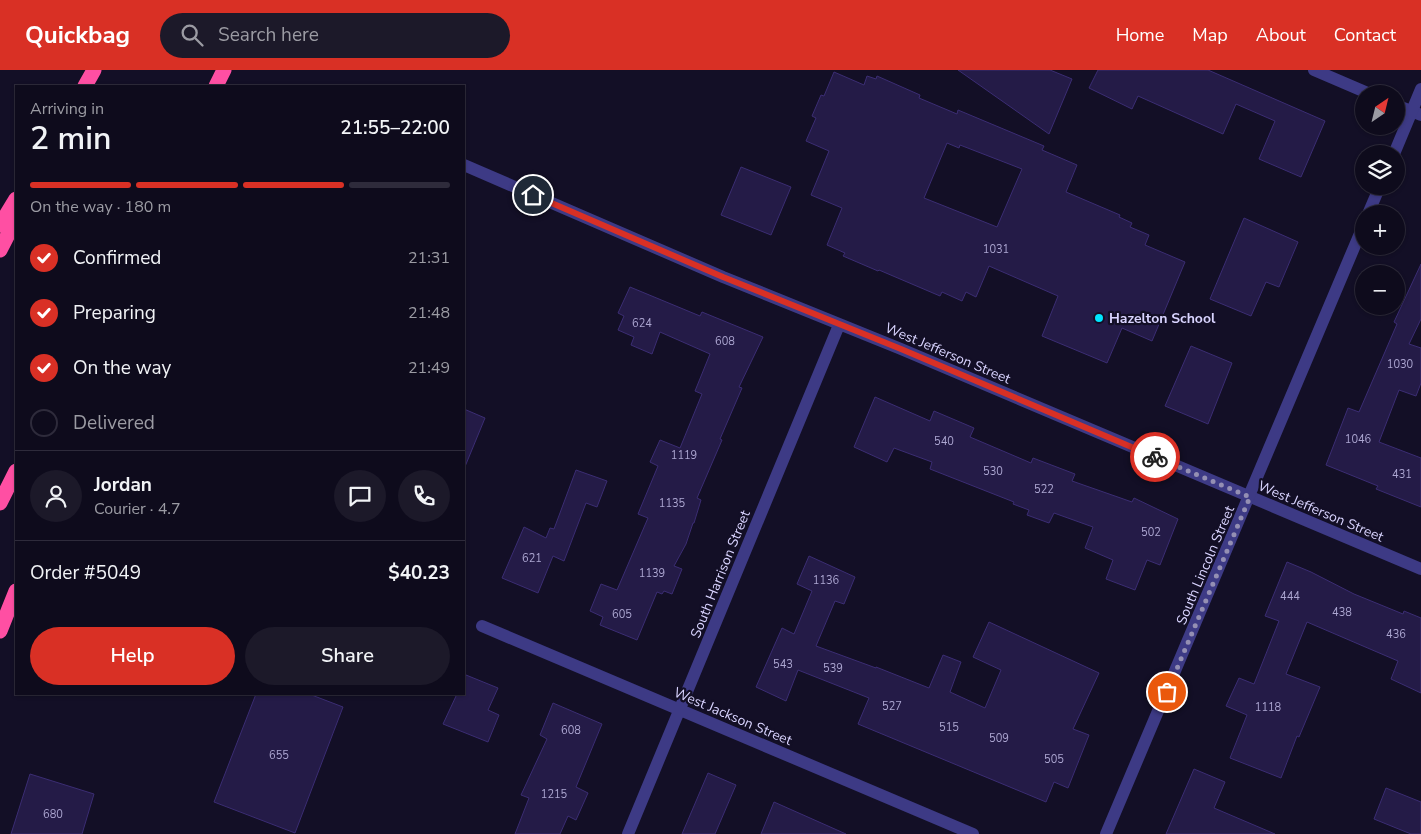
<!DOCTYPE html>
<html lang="en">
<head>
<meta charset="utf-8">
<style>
  :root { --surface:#0e0b1c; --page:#1c1929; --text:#f1f3f6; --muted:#9b9ba3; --line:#2e2b3b; --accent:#d93025 }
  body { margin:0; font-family:"Nunito Sans",sans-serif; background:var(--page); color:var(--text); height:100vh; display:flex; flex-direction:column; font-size:19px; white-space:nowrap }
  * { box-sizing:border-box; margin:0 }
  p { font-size:16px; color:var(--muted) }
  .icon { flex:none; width:28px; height:28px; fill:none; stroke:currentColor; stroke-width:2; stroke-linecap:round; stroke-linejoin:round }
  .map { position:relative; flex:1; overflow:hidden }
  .drawer { position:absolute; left:15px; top:15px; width:450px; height:610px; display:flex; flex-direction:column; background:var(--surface); border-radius:0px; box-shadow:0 1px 4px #0004,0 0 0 1px var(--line) }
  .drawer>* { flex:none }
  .needle { width:32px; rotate:35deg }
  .fabs { position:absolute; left:1355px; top:15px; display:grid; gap:10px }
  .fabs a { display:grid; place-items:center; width:50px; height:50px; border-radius:50%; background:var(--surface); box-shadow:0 1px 4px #0004,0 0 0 1px var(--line); font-size:25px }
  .pin { position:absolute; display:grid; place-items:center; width:42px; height:42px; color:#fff; margin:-21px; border:2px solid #fff; border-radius:50%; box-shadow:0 1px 5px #0007 }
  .courier { position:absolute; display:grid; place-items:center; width:50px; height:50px; margin:-25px; border:4px solid #d93025; border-radius:50%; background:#fff; color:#222; box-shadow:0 1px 6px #0007 }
  .overview em { font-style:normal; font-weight:600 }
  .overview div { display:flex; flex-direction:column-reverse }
  .overview { display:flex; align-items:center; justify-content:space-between; height:85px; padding:0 15px }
  h1 { font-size:32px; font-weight:600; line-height:38px }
  .bar { display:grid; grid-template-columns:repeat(4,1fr); gap:8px 5px; align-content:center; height:60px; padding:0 15px }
  .bar i { height:6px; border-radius:4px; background:var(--line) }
  .bar .on { background:var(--accent) }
  .bar p { grid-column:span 4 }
  .line { display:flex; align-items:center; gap:12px; padding:0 15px; border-top:1px solid var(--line) }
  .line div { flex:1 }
  .round { display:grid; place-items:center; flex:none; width:52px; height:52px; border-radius:26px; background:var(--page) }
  ol { padding:0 15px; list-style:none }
  li { display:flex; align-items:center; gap:15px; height:55px }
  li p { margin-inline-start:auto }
  li .icon { padding:5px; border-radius:50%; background:var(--accent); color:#fff; stroke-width:4 }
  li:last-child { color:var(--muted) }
  li i { width:28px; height:28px; border:2px solid var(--line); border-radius:50% }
  .button { display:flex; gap:10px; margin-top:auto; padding:10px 15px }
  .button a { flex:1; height:58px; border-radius:30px; background:var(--accent); color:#fff; font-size:20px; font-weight:600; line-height:58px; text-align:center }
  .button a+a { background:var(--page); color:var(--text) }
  header { display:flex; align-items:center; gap:30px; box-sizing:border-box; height:70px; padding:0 25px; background:var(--accent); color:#fff }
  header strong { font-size:24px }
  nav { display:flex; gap:28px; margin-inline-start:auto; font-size:18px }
  .search { width:350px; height:45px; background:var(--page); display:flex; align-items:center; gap:12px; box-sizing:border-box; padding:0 18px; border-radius:28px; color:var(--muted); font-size:19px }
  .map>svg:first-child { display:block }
</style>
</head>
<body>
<header>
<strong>Quickbag</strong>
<div class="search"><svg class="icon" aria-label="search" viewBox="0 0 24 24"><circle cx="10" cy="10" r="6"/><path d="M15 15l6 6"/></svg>Search here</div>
<nav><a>Home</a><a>Map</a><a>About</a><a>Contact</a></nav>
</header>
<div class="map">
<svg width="1421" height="764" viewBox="0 0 1421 764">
  <rect width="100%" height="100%" fill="#130f26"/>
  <!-- building -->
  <path fill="#241b47" stroke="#3b2d73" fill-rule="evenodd" d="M 958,0 L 1050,0 L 1072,9 L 1049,64 Z
    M 1098,0 L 1208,0 L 1325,51 L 1301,107 L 1259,89 L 1275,51 L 1236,34 L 1223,64 L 1138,26 L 1132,39 L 1089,18 Z
    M 834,2 L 864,15 L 867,6 L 876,9 L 877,6 L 920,25 L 919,28 L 957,44 L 958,40 L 1044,76 L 1042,80 L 1077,95 L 1066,122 L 1120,145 L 1119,147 L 1132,153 L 1130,157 L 1149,165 L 1145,175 L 1185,192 L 1152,271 L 1122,258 L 1107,293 L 1042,266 L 1058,226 L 989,196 L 976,227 L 966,222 L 962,231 L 942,222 L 940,226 L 879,200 L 878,201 L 843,186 L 845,183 L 827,175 L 842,138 L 811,125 L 829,81 L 806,71 L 816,48 L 812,46 L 821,25 L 824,26 ZM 947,73 L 959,78 L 960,75 L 1022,99 L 997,157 L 924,128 Z
    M 741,97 L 791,117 L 771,165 L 721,145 Z
    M 1244,148 L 1298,172 L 1279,217 L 1266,212 L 1251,246 L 1210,229 Z
    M 1421,194 L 1421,249 L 1409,274 L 1421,278 L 1421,313 L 1416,326 L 1399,320 L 1379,372 L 1421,388 L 1421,437 L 1376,419 L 1378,416 L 1326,395 L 1348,338 L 1359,342 L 1397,254 L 1394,252 Z
    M 630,217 L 700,246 L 702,242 L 763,267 L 739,317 L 742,318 L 720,369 L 722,370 L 697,428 L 701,430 L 694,453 L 693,453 L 686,474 L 674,496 L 682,499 L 672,524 L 664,521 L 662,524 L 657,522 L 637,570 L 600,555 L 603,547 L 590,541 L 601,514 L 617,520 L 648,448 L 638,444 L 658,396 L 650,392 L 660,370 L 680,378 L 702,324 L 695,321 L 710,284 L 660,262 L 652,284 L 631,275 L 634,267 L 618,260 L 624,246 L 618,243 Z
    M 1191,276 L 1232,293 L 1208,354 L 1165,336 Z
    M 875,327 L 930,351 L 934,341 L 974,358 L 970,367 L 1031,393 L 1033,388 L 1075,404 L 1072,411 L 1132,432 L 1134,428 L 1178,449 L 1160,495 L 1147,490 L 1135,520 L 1106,509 L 1113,490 L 1085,478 L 1093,457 L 1054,443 L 1049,453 L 1027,445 L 1029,440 L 1013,434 L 1014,432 L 930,399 L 932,392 L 894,378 L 887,392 L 854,377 Z
    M 464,339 L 485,348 L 464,399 Z
    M 576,400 L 607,411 L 597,437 L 586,433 L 564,491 L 553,486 L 538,523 L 502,508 L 524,457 L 546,468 L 550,458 L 554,459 Z
    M 809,486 L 855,507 L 844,534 L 835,531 L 816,576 L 876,598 L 876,597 L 929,618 L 943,585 L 961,592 L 950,622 L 985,638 L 1001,600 L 973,587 L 989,552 L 1099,603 L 1073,659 L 1089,665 L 1068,718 L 1054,712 L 1046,732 L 858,654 L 869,628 L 798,600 L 786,631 L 756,617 L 782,558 L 794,564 L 812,521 L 797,514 Z
    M 1287,492 L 1311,502 L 1354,524 L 1403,544 L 1404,541 L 1421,548 L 1421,623 L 1391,609 L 1398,591 L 1307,552 L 1286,604 L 1320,617 L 1299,667 L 1297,666 L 1281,708 L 1230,688 L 1247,645 L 1226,636 L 1239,608 L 1254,614 L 1279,551 L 1265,546 Z
    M 466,605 L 498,618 L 488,640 L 499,645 L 488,672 L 443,654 L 457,624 L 464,624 L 464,610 Z
    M 256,624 L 309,624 L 343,637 L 295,763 L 214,732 Z
    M 553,633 L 602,654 L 576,717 L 588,723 L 576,750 L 568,746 L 560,764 L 515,764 L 529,728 L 521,725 L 547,669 L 540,665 Z
    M 1194,699 L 1225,712 L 1214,738 L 1275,764 L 1166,764 Z
    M 708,703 L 736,715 L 715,764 L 682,764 Z
    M 30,704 L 94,724 L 82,764 L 11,764 Z
    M 1386,718 L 1421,732 L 1421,764 L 1411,764 L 1374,749 Z
    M 774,732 L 846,764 L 761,764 Z"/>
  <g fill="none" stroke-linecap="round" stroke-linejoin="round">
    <!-- minor -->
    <path stroke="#3d3a85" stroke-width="12" d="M 1314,0 L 1370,24
      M 1396,35 L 1421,45
      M 464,95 L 723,207 L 901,279 L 1421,499
      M 482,556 L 973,764
      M 628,764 L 839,255"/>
    <!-- tertiary -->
    <path stroke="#3d3a85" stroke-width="12" d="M 1394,84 L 1421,19
      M 1368,144 L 1380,116
      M 1106,764 L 1364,154"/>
    <!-- motorway -->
    <path stroke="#ff4fa3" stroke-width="15" d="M 85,16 L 94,0
      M 216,16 L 224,0
      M 0,155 L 16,129
      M 0,180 L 16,149
      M 0,433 L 16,401
      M 0,561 L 16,521"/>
  </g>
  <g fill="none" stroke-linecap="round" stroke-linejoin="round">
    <!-- done -->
    <path stroke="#948fb3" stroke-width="5" stroke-dasharray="0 9" d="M 1155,387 L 1250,427 L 1167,622"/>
    <!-- route -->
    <path stroke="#d93025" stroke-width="6" d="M 533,125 L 723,207 L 901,279 L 1155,387"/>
  </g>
  <!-- markers -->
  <circle fill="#00e5ff" stroke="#130f26" stroke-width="2" cx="1099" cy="248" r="5"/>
  <g text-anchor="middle" stroke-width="4.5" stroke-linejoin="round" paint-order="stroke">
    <!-- number labels -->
    <g font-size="11" fill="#aca6d1">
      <text x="996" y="183">1031</text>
      <text x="642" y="257">624</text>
      <text x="725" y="275">608</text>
      <text x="1400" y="298">1030</text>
      <text x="1358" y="373">1046</text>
      <text x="944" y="375">540</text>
      <text x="684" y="389">1119</text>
      <text x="993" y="405">530</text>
      <text x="1402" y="408">431</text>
      <text x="1044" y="423">522</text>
      <text x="672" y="437">1135</text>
      <text x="1151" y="466">502</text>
      <text x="532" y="492">621</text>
      <text x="652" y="507">1139</text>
      <text x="826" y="514">1136</text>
      <text x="1290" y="530">444</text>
      <text x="1342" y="546">438</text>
      <text x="622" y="548">605</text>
      <text x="1396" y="568">436</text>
      <text x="783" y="598">543</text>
      <text x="833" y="602">539</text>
      <text x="892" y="640">527</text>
      <text x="1268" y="641">1118</text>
      <text x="949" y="661">515</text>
      <text x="571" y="664">608</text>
      <text x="999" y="672">509</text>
      <text x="279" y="689">655</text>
      <text x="1054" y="693">505</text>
      <text x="554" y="728">1215</text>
      <text x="53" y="748">680</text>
    </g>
    <!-- poi labels -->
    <g font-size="14" font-weight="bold" fill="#d9d4ff" stroke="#130f26" text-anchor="start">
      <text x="1109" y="253">Hazelton School</text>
    </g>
    <!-- street labels -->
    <g font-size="14" fill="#d9d4ff" stroke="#130f26">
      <text transform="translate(948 283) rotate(23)" y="5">West Jefferson Street</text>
      <text transform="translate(1321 441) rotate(23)" y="5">West Jefferson Street</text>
      <text transform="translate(1205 495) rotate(-67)" y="5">South Lincoln Street</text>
      <text transform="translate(720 504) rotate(-68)" y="5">South Harrison Street</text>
      <text transform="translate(733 646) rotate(23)" y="5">West Jackson Street</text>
    </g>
  </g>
</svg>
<div class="fabs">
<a><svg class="needle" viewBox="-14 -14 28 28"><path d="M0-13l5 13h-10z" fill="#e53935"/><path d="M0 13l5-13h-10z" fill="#9b9ba3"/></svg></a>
<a><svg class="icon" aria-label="layers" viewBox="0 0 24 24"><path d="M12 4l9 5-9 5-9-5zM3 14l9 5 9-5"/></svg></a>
<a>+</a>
<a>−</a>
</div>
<div class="pin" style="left:1167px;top:622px;background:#ea580c"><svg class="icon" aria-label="bag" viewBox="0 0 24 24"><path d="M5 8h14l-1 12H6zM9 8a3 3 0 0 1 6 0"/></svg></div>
<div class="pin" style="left:533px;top:125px;background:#1f2937"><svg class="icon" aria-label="home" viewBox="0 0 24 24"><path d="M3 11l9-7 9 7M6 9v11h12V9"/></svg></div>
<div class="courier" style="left:1155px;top:387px"><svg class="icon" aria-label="bike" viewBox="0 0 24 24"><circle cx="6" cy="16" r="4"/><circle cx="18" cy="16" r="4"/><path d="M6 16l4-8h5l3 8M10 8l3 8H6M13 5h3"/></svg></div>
<section class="drawer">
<div class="overview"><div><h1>2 min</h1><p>Arriving in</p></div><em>21:55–22:00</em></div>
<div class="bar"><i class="on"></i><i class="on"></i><i class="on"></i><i></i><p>On the way · 180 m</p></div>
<ol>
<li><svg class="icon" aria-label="check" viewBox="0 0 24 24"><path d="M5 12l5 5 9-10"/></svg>Confirmed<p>21:31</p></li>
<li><svg class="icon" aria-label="check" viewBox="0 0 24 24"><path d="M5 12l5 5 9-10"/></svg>Preparing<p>21:48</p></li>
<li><svg class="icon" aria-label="check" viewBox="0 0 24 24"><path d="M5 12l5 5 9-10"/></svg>On the way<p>21:49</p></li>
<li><i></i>Delivered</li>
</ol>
<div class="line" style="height:90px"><a class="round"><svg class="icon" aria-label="person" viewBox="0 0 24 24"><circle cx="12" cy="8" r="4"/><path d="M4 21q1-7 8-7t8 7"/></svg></a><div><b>Jordan</b><p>Courier · 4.7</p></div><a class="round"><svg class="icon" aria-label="chat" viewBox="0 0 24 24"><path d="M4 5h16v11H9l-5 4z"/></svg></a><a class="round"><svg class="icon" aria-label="phone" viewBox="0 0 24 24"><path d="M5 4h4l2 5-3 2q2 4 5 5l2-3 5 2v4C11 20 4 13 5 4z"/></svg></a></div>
<div class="line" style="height:65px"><div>Order #5049</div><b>$40.23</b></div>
<div class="button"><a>Help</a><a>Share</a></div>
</section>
</div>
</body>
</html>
